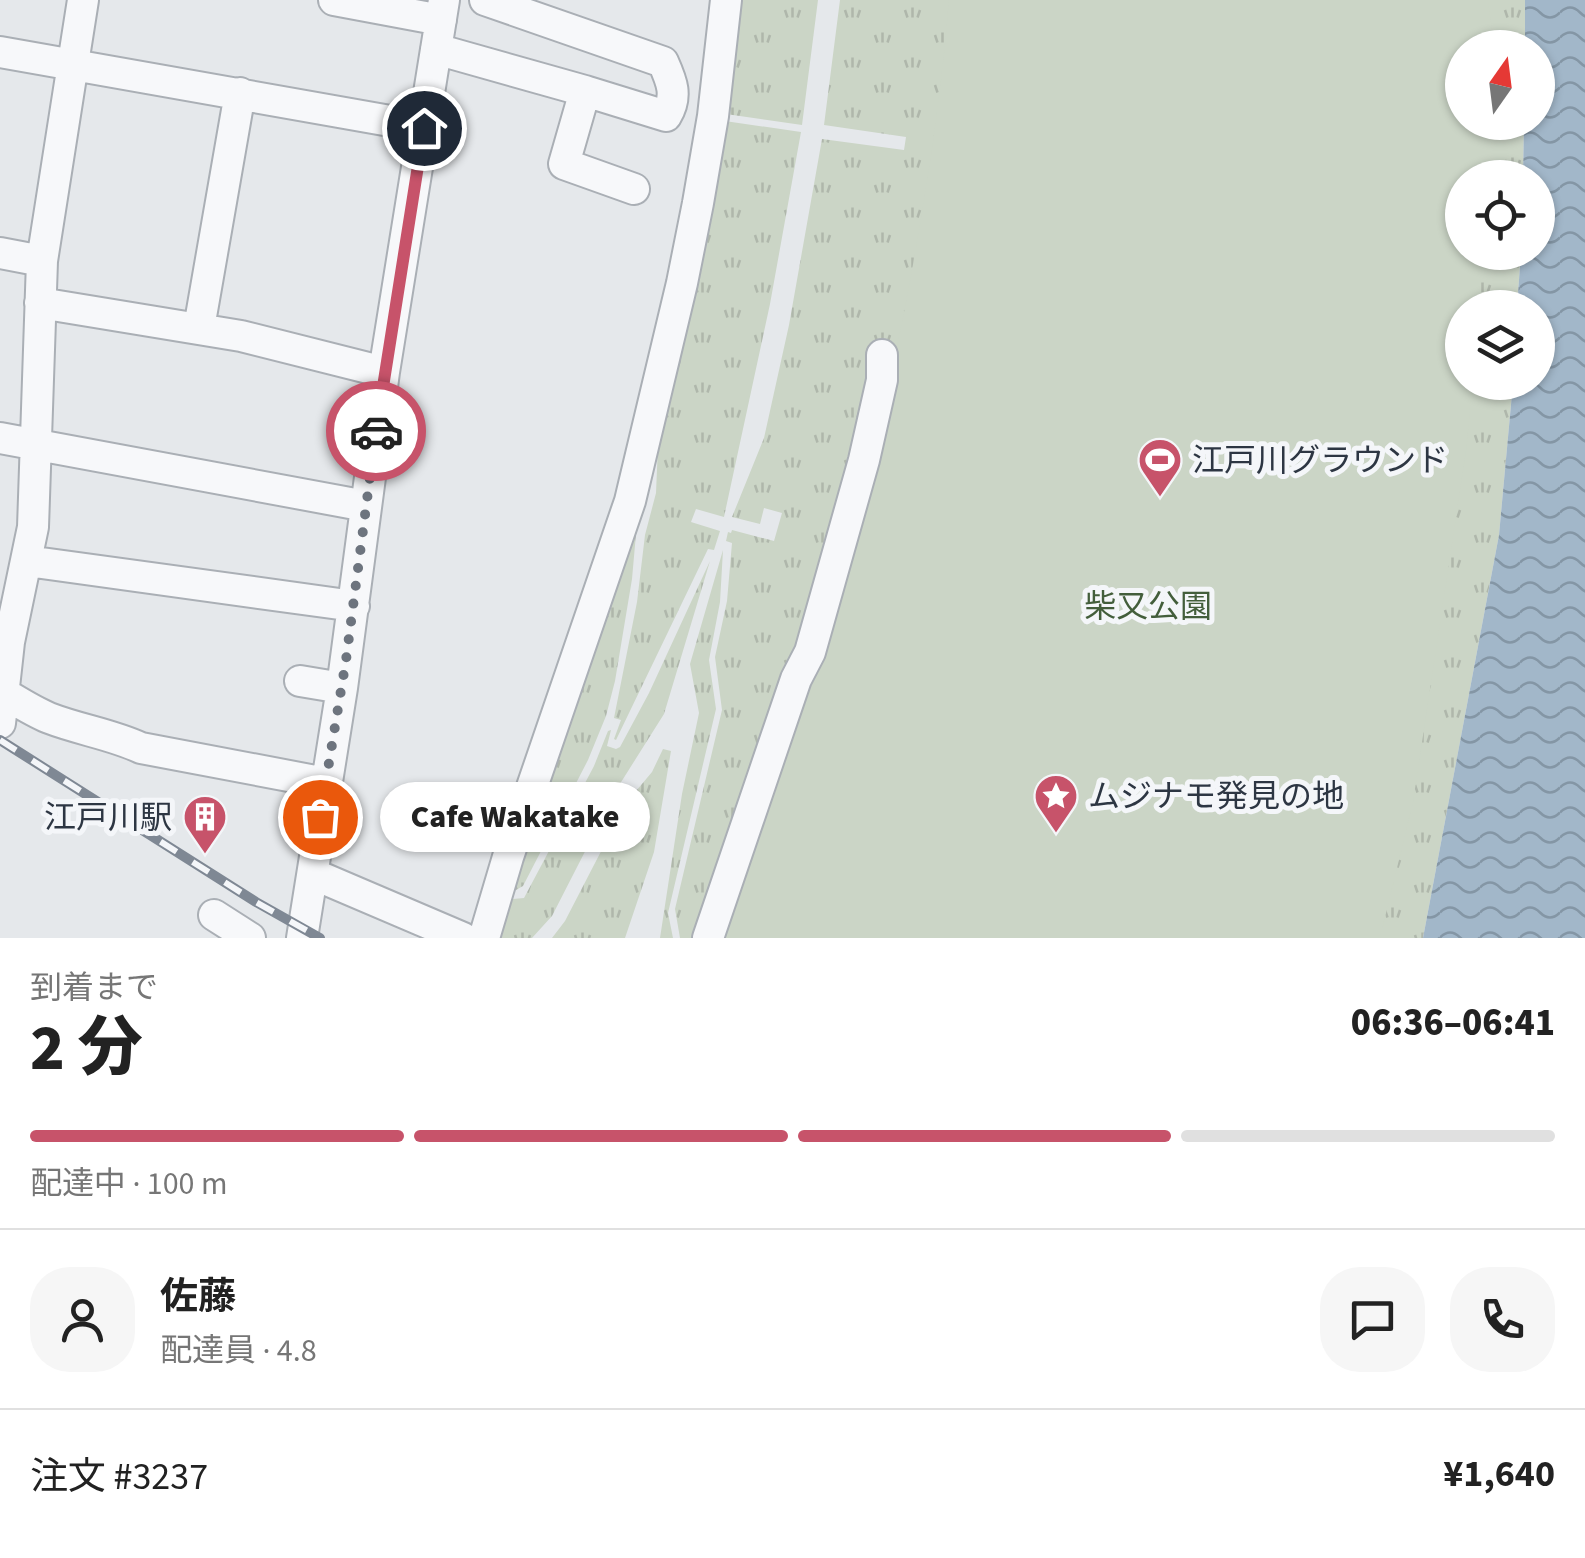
<!DOCTYPE html>
<html lang="ja">
<head>
<meta charset="utf-8">
<style>
  :root { --surface:#fff; --page:#f6f6f6; --text:#222; --muted:#767676; --line:#e0e0e0; --accent:#c7536a }
  body { margin:0; font-family:"Source Sans 3","Noto Sans JP",sans-serif; background:var(--page); color:var(--text); height:100vh; display:flex; flex-direction:column; font-size:38px; white-space:nowrap }
  * { box-sizing:border-box; margin:0 }
  p { font-size:32px; color:var(--muted) }
  .icon { flex:none; width:55px; height:55px; fill:none; stroke:currentColor; stroke-width:2; stroke-linecap:round; stroke-linejoin:round }
  .map { position:relative; height:938px; overflow:hidden }
  .details { display:flex; flex-direction:column; background:var(--surface); flex:1 }
  .details>* { flex:none }
  .needle { width:65px; rotate:14deg }
  .tools { position:absolute; left:1445px; top:30px; display:grid; gap:20px }
  .tools a { display:grid; place-items:center; width:110px; height:110px; border-radius:50%; background:var(--surface); box-shadow:0 2px 8px #0004; font-size:50px }
  .pin { position:absolute; display:grid; place-items:center; width:85px; height:85px; color:#fff; margin:-42px; border:5px solid #fff; border-radius:50%; box-shadow:0 2px 10px #0007 }
  .courier { position:absolute; display:grid; place-items:center; width:100px; height:100px; margin:-50px; border:8px solid #c7536a; border-radius:50%; background:#fff; color:#222; box-shadow:0 2px 12px #0007 }
  .bubble { position:absolute; height:70px; border-radius:35px; background:var(--surface); box-shadow:0 2px 8px #0004; font-size:32px; font-weight:800; line-height:70px; text-align:center }
  .headline em { font-style:normal; font-weight:800 }
  .headline div { display:flex; flex-direction:column-reverse }
  .headline { display:flex; align-items:center; justify-content:space-between; height:170px; padding:0 30px }
  h1 { font-size:65px; font-weight:800; line-height:75px }
  .bar { display:grid; grid-template-columns:repeat(4,1fr); gap:15px 10px; align-content:center; height:120px; padding:0 30px }
  .bar i { height:12px; border-radius:8px; background:var(--line) }
  .bar .on { background:var(--accent) }
  .bar p { grid-column:span 4 }
  .line { display:flex; align-items:center; gap:25px; padding:0 30px; border-top:2px solid var(--line) }
  .line div { flex:1 }
  .round { display:grid; place-items:center; flex:none; width:105px; height:105px; border-radius:40px; background:var(--page) }
  .map>svg:first-child { display:block }
</style>
</head>
<body>
<div class="map">
<svg width="1585" height="938" viewBox="0 0 1585 938">
  <defs>
    <pattern id="grass-tufts" width="24" height="20" patternUnits="userSpaceOnUse" patternTransform="scale(2.5)"><rect width="24" height="20" fill="#cbd5c6"/><path d="M3 7l-1-3M5 7V3M7 7l1-3M15 17l-1-3M17 17v-4M19 17l1-3" fill="none" stroke="#afb7ab"/></pattern>
    <pattern id="water-waves" width="16" height="10" patternUnits="userSpaceOnUse" patternTransform="scale(2.5)"><rect width="16" height="10" fill="#a2b7c9"/><path d="M0 5q4-4 8 0t8 0" fill="none" stroke="#8496a5"/></pattern>
  </defs>
  <rect width="100%" height="100%" fill="#e5e8eb"/>
  <!-- grass -->
  <path fill="url(#grass-tufts)" d="M 733,0 L 818,0 L 802,125 L 719,113 Z
    M 840,0 L 1525,0 L 1525,47 L 1462,48 L 1462,122 L 1524,123 L 1523,177 L 1462,178 L 1462,252 L 1521,253 L 1517,307 L 1462,308 L 1462,382 L 1513,383 L 1499,535 L 1423,938 L 680,938 L 675,909 L 722,710 L 715,657 L 727,601 L 732,543 L 726,541 L 728,532 L 731,533 L 732,530 L 774,541 L 782,513 L 764,508 L 760,524 L 732,517 L 764,438 L 789,325 L 822,139 L 904,150 L 906,137 L 824,125 Z
    M 718,120 L 801,132 L 770,304 L 724,517 L 696,509 L 691,522 L 720,531 L 714,550 L 708,549 L 616,740 L 614,739 L 621,720 L 614,718 L 637,602 L 645,535 L 656,493 L 658,445 Z
    M 651,445 L 648,495 L 636,534 L 632,579 L 615,681 L 606,716 L 588,760 L 523,886 L 516,890 L 509,888 Z
    M 723,550 L 720,602 L 709,660 L 716,709 L 668,913 L 673,938 L 660,938 L 682,794 L 699,713 L 690,664 Z
    M 710,561 L 664,714 L 618,787 L 552,916 L 532,938 L 497,938 L 513,899 L 524,898 L 594,766 L 608,731 L 611,730 L 607,746 L 616,749 L 620,747 L 649,693 Z
    M 663,749 L 671,751 L 654,852 L 625,938 L 552,938 L 565,921 L 626,803 L 652,772 Z"/>
  <!-- pitch -->
  <path fill="#cbd5c6" d="M 949,0 L 1488,0 L 1494,47 L 1462,48 L 1462,122 L 1493,123 L 1489,177 L 1462,178 L 1462,252 L 1483,253 L 1478,307 L 1462,308 L 1462,382 L 1472,383 L 1467,444 L 1413,802 L 1380,938 L 719,938 L 893,367 C 918,246 939,123 949,0 Z"/>
  <!-- water -->
  <path fill="url(#water-waves)" d="M 1525,0 L 1585,0 L 1585,938 L 1423,938 L 1499,535 L 1513,383 L 1538,382 L 1538,308 L 1517,307 L 1521,253 L 1538,252 L 1538,178 L 1523,177 L 1524,123 L 1538,122 L 1538,48 L 1525,47 Z"/>
  <g fill="none" stroke-linecap="round" stroke-linejoin="round">
    <defs>
      <path id="minor" d="M 334,0 L 441,20
        M 485,0 L 663,62 C 672,82 678,96 666,116 L 585,91
        M 436,49 L 585,91 L 564,164 L 634,189
        M 0,52 L 424,127
        M 0,253 L 42,261
        M 40,303 L 241,336 L 384,372
        M 199,328 L 240,93
        M 0,438 L 366,506
        M 27,561 L 354,606
        M 300,681 L 342,688
        M 0,691 C 17,701 32,711 49,718 C 80,730 111,734 141,748 L 326,783
        M 0,723 L 9,642 L 33,527 L 42,261 L 83,0
        M 313,874 L 463,938
        M 214,915 L 250,938
        M 302,938 L 342,688 L 384,372 L 444,0
        M 484,938 L 508,857 L 630,501 L 682,283 L 698,203 L 713,116 L 726,0
        M 708,938 L 796,679 L 810,652 L 864,460 L 882,380 L 882,355"/>
    </defs>
    <!-- minor casing -->
    <use href="#minor" stroke="#aaafb5" stroke-width="34"/>
    <!-- minor -->
    <use href="#minor" stroke="#f7f8fa" stroke-width="30"/>
    <defs>
      <path id="rail" d="M 0,740 L 256,902 L 320,938"/>
    </defs>
    <!-- rail casing -->
    <use href="#rail" stroke="#7f8894" stroke-width="10"/>
    <!-- rail -->
    <use href="#rail" stroke="#f4f6f9" stroke-width="6" stroke-dasharray="19" stroke-linecap="butt"/>
  </g>
  <g fill="none" stroke-linecap="round" stroke-linejoin="round">
    <!-- done -->
    <path stroke="#6d747e" stroke-width="10" stroke-dasharray="0 18" d="M 320,817 L 346,660 L 376,431"/>
    <!-- route -->
    <path stroke="#c7536a" stroke-width="12" d="M 376,431 L 424,128"/>
  </g>
  <!-- icons -->
  <defs>
    <symbol id="stadium-pin" viewBox="-11 -11 22 30"><path d="M0 17L-7.5 6A9.5 9.5 0 1 1 7.5 6Z" fill="#c7536a" stroke="#f4f6f9"/><path d="M0-5a6.5 5 0 1 0 0 10a6.5 5 0 1 0 0-10ZM-3.5-1.8h7v3.6h-7Z" fill="#fff"/></symbol>
    <symbol id="sight-pin" viewBox="-11 -11 22 30"><path d="M0 17L-7.5 6A9.5 9.5 0 1 1 7.5 6Z" fill="#c7536a" stroke="#f4f6f9"/><path d="M0-6L1.8-2.2L6-1.7L2.9 1.2L3.7 5.4L0 3.3L-3.7 5.4L-2.9 1.2L-6-1.7L-1.8-2.2Z" fill="#fff"/></symbol>
    <symbol id="building-pin" viewBox="-11 -11 22 30"><path d="M0 17L-7.5 6A9.5 9.5 0 1 1 7.5 6Z" fill="#c7536a" stroke="#f4f6f9"/><path d="M-4-6H4V6H1V3H-1V6H-4ZM-2.5-4.3h1.7v1.8h-1.7ZM.8-4.3h1.7v1.8H.8ZM-2.5-1h1.7V.8h-1.7ZM.8-1h1.7V.8H.8Z" fill="#fff"/></symbol>
  </defs>
  <g fill-rule="evenodd">
    <use href="#stadium-pin" x="1135" y="435" width="50" height="68"/>
    <use href="#sight-pin" x="1031" y="771" width="50" height="68"/>
    <use href="#building-pin" x="180" y="792" width="50" height="68"/>
  </g>
  <g text-anchor="middle" stroke-width="10" stroke-linejoin="round" paint-order="stroke">
    <!-- poi labels -->
    <g font-size="32" fill="#2d3643" stroke="#f4f6f9" text-anchor="start">
      <text x="1192" y="471">江戸川グラウンド</text>
      <text x="1088" y="807">ムジナモ発見の地</text>
      <text x="172" y="828" text-anchor="end">江戸川駅</text>
    </g>
    <!-- park labels -->
    <g font-size="32" fill="#435e3b" stroke="#f4f6f9">
      <text x="1148" y="617">柴又公園</text>
    </g>
  </g>
</svg>
<div class="tools">
<a><svg class="needle" viewBox="-14 -14 28 28"><path d="M0-13l5 13h-10z" fill="#e53935"/><path d="M0 13l5-13h-10z" fill="#767676"/></svg></a>
<a><svg class="icon" aria-label="locate" viewBox="0 0 24 24"><circle cx="12" cy="12" r="6"/><path d="M12 2v4M12 18v4M2 12h4M18 12h4"/></svg></a>
<a><svg class="icon" aria-label="layers" viewBox="0 0 24 24"><path d="M12 4l9 5-9 5-9-5zM3 14l9 5 9-5"/></svg></a>
</div>
<div class="pin" style="left:320px;top:817px;background:#ea580c"><svg class="icon" aria-label="bag" viewBox="0 0 24 24"><path d="M5 8h14l-1 12H6zM9 8a3 3 0 0 1 6 0"/></svg></div>
<div class="pin" style="left:424px;top:128px;background:#1f2937"><svg class="icon" aria-label="home" viewBox="0 0 24 24"><path d="M3 11l9-7 9 7M6 9v11h12V9"/></svg></div>
<div class="courier" style="left:376px;top:431px"><svg class="icon" aria-label="car" viewBox="0 0 24 24"><path d="M5 17H2v-5l4-1 3-4h7l3 4 3 1v5h-3M9 17h6M6 11h13"/><circle cx="7" cy="17" r="2"/><circle cx="17" cy="17" r="2"/></svg></div>
<div class="bubble" style="left:380px;top:782px;width:270px">Cafe Wakatake</div>
</div>
<section class="details">
<div class="headline"><div><h1>2 分</h1><p>到着まで</p></div><em>06:36–06:41</em></div>
<div class="bar"><i class="on"></i><i class="on"></i><i class="on"></i><i></i><p>配達中 · 100 m</p></div>
<div class="line" style="height:180px"><a class="round"><svg class="icon" aria-label="person" viewBox="0 0 24 24"><circle cx="12" cy="8" r="4"/><path d="M4 21q1-7 8-7t8 7"/></svg></a><div><b>佐藤</b><p>配達員 · 4.8</p></div><a class="round"><svg class="icon" aria-label="chat" viewBox="0 0 24 24"><path d="M4 5h16v11H9l-5 4z"/></svg></a><a class="round"><svg class="icon" aria-label="phone" viewBox="0 0 24 24"><path d="M5 4h4l2 5-3 2q2 4 5 5l2-3 5 2v4C11 20 4 13 5 4z"/></svg></a></div>
<div class="line" style="height:130px"><div>注文 #3237</div><b>¥1,640</b></div>
</section>
</body>
</html>
